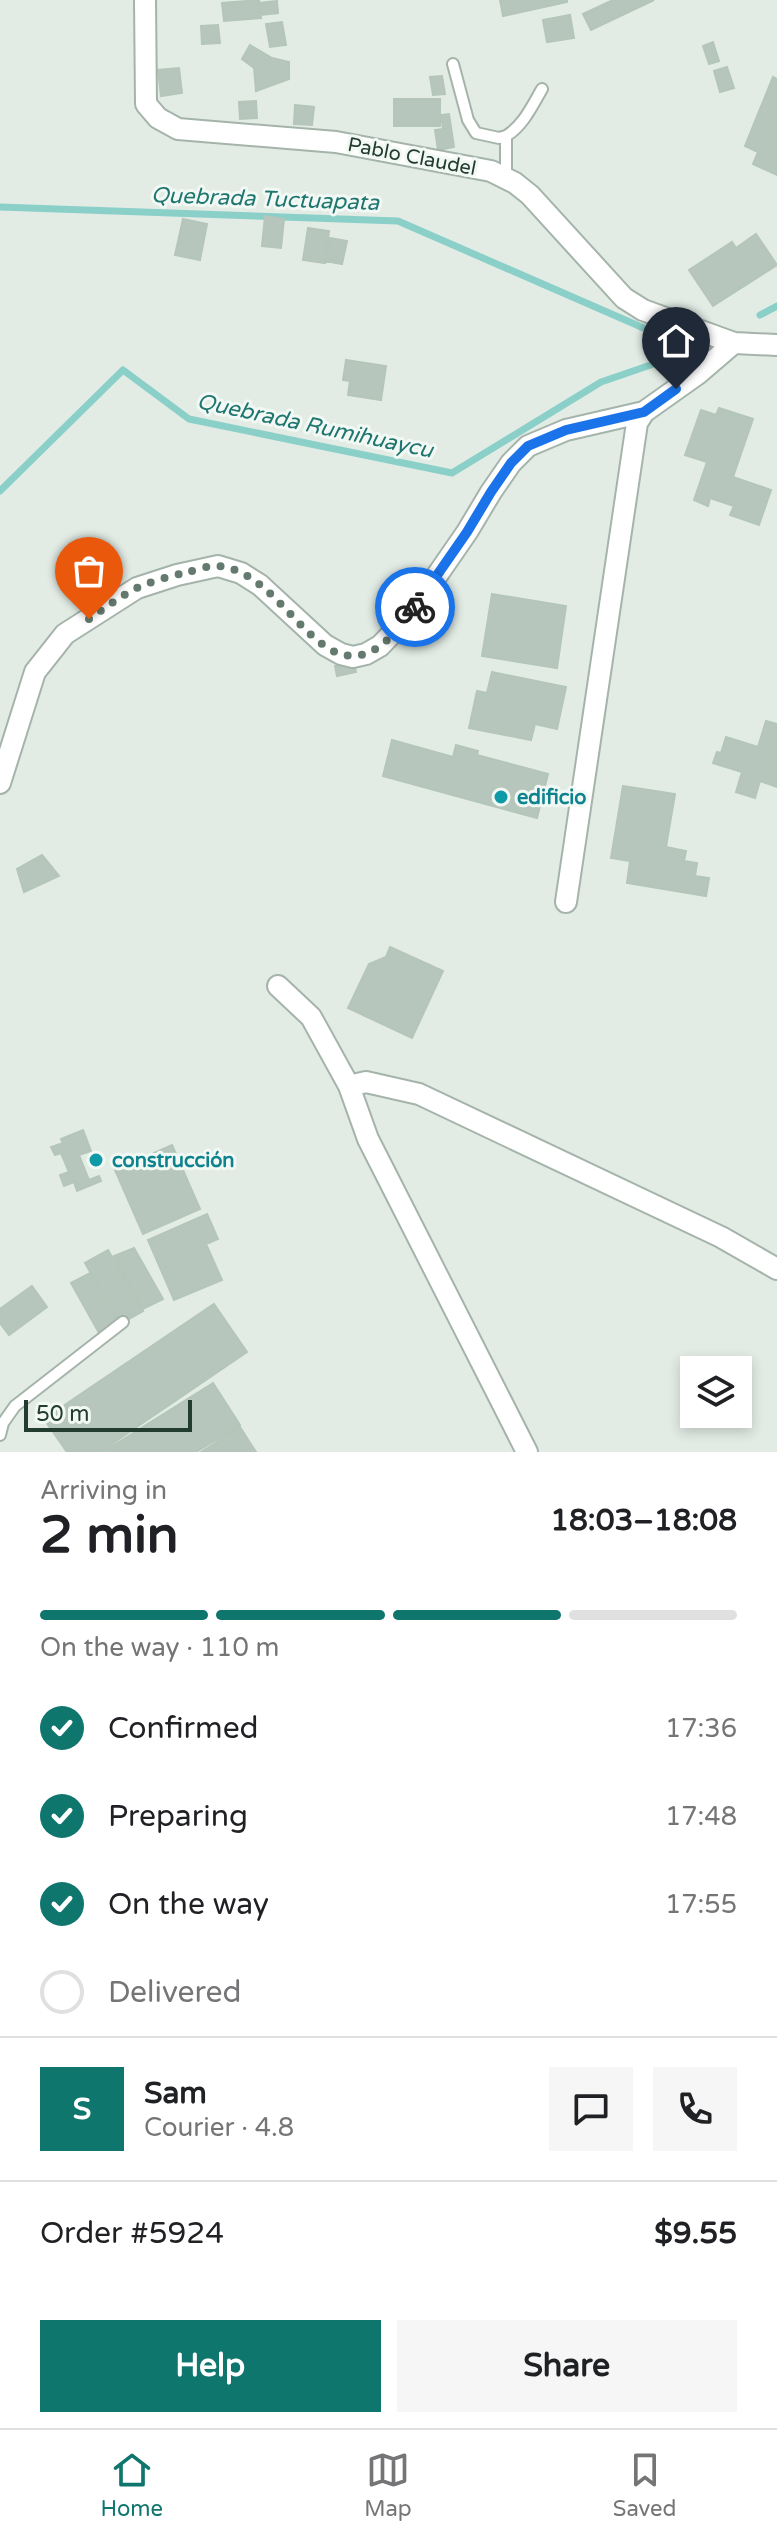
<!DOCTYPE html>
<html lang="en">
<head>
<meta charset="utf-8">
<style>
  :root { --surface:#fff; --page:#f6f6f6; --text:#202124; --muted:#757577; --line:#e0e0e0; --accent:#0f766e }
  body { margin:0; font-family:"Varela Round",sans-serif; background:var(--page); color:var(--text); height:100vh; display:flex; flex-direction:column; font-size:30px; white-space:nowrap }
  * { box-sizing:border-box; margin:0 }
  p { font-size:26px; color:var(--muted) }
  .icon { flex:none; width:44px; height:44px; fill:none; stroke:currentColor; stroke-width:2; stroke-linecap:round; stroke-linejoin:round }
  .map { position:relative; height:1452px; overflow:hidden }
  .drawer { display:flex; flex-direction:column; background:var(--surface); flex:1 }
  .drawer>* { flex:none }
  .fabs { position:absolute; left:680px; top:1356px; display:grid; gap:16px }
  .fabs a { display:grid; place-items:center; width:72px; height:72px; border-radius:0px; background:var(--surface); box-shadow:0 4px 12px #0003; font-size:40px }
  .scale { position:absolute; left:24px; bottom:20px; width:168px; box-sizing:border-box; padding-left:8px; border:4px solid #223c2f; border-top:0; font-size:22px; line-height:28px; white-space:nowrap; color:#223c2f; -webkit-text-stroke:6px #f2f8f4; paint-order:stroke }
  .pin { position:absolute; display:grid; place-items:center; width:68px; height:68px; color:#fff; margin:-82px -34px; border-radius:50% 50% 50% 0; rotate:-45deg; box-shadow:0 0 8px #0007 }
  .pin .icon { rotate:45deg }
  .courier { position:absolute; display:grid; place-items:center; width:80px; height:80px; margin:-40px; border:6px solid #1a73e8; border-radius:50%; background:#fff; color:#222; box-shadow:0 2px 10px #0007 }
  .overview em { font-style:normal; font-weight:700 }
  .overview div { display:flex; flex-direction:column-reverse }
  .overview { display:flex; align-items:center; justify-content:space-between; height:136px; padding:0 40px }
  h1 { font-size:52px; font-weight:700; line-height:60px }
  .bar { display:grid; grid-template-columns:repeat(4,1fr); gap:12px 8px; align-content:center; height:96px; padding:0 40px }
  .bar i { height:10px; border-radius:6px; background:var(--line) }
  .bar .active { background:var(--accent) }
  .bar p { grid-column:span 4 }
  .line { display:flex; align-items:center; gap:20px; padding:0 40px; border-top:2px solid var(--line) }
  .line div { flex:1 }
  .round { display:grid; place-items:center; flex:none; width:84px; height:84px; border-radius:0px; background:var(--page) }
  ol { padding:0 40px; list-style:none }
  li { display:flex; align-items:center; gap:24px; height:88px }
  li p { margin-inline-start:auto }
  li .icon { padding:8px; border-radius:50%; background:var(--accent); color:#fff; stroke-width:4 }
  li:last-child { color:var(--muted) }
  li i { width:44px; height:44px; border:4px solid var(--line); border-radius:50% }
  .action { display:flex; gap:16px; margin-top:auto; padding:16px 40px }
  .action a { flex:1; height:92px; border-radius:0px; background:var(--accent); color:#fff; font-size:32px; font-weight:700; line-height:92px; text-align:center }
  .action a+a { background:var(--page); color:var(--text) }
  .menu { display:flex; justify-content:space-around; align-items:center; height:112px; border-top:2px solid var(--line); background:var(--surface); font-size:22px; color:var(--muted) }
  .menu a { display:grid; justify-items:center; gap:4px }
  .menu .active { color:var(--accent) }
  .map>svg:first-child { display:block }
</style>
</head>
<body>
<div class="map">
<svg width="777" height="1452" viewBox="0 0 777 1452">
  <rect width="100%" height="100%" fill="#e2ece5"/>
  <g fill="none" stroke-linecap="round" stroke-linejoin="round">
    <!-- stream -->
    <path stroke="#8bcfc9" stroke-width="7" d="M 0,207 L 398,221 L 694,350
      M 760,315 L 777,306
      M 0,491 L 123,370 L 189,419 L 452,473 L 601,382 L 703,347"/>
  </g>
  <!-- building -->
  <path fill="#b7c6bd" stroke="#b4c5ba" stroke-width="2" d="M 259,0 L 261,18 L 224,21 L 222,3 Z
    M 500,0 L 567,0 L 567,2 L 503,16 Z
    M 613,0 L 654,0 L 591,30 L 583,14 Z
    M 277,1 L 278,13 L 261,15 L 260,3 Z
    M 570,15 L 574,38 L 547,42 L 543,20 Z
    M 282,22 L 286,45 L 270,47 L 266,24 Z
    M 218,25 L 220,43 L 202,44 L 201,26 Z
    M 713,42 L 719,61 L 709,64 L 703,46 Z
    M 250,45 L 272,58 L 289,62 L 289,79 L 256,91 L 254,68 L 242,59 Z
    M 727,67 L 734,88 L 720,92 L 714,71 Z
    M 179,68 L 182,93 L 161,96 L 158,70 Z
    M 442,76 L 445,94 L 433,95 L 430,77 Z
    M 773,77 L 777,79 L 777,175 L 753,164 L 758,152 L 745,146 Z
    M 394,99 L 440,99 L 440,126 L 394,126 Z
    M 256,101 L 257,118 L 240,119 L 239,102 Z
    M 295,105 L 314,107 L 312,125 L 294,124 Z
    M 449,114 L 454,147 L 438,150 L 435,130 L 443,129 L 441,115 Z
    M 265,216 L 284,219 L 281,248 L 262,246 Z
    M 183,219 L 207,224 L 200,260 L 175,255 Z
    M 308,228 L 329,231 L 325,263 L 303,260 Z
    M 756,234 L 777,265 L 713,306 L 689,270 L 732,242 L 736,248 Z
    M 330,238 L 347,241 L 342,264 L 325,261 Z
    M 346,360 L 386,366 L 381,400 L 348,395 L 350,381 L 343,380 Z
    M 719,408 L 753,419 L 733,477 L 771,490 L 759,525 L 730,515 L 734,506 L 710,498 L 708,506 L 694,500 L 707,462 L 685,455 L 701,410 L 716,415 Z
    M 492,594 L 566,606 L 557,668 L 482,656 Z
    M 436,596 L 448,603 L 433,630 L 421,623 Z
    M 354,662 L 356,672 L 337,676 L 335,666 Z
    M 492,672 L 566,687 L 557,729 L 535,724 L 531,740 L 469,728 L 477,691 L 487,693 Z
    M 766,721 L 777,724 L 777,787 L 760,781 L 755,798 L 736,792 L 742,772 L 713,763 L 717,752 L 721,753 L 726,737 L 758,747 Z
    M 392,740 L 453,757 L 456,745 L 478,751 L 477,755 L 548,774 L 537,818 L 383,776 Z
    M 623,786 L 675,794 L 666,847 L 686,851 L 684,861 L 697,863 L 695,876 L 709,878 L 706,896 L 627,883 L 630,861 L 611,858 Z
    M 42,855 L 59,876 L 24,892 L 17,869 Z
    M 390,947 L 443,971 L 412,1038 L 348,1008 L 369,964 L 386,957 Z
    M 83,1130 L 91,1151 L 79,1155 L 89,1180 L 99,1176 L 101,1181 L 77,1191 L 74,1182 L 64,1186 L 60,1175 L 69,1172 L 61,1153 L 55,1155 L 51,1147 L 63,1143 L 61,1139 Z
    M 172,1145 L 200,1209 L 143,1234 L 115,1170 Z
    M 207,1214 L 218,1239 L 206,1244 L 222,1280 L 174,1300 L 148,1240 Z
    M 134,1248 L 163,1299 L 143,1309 L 114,1256 Z
    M 108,1250 L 143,1311 L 120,1324 L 85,1263 Z
    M 90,1273 L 118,1323 L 99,1333 L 71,1283 Z
    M 32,1286 L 47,1307 L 9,1335 L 0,1323 L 0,1309 Z
    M 214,1304 L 247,1352 L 100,1452 L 67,1452 L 44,1419 Z
    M 213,1383 L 240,1425 L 196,1452 L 103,1452 Z
    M 240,1427 L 256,1452 L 201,1452 Z"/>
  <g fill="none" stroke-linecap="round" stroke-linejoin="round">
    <defs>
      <path id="lane" d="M 453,64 L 468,120 L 476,133 L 499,138 L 506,136 L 506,179
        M 506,136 C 523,126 532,106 542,89
        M 0,1435 L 3,1423 L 15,1406 L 123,1322"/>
      <path id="street" d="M 145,0 L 146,104 L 158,118 L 178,129 L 336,142 L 491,171 L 515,183 L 530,195 L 624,298 L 643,310 L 734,343 L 777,345
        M 0,783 L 35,672 L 65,634 L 137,588 L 177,575 L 218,566 L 241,573 L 260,585 L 325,645 L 341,654 L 353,657 L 366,654 L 380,646 L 409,616 L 467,532 L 491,492 L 511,463 L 528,446 L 566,430 L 644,412
        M 566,902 L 637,423 L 644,412 L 699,373 L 734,343
        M 278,986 L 311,1017 L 349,1086 L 368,1139 L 527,1452
        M 349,1086 L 366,1082 L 419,1094 L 721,1237 L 777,1269"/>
    </defs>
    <!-- lane casing -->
    <use href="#lane" stroke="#a5b4ab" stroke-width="14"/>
    <!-- street casing -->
    <use href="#street" stroke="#a5b4ab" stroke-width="24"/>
    <!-- lane -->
    <use href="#lane" stroke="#fff" stroke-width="10"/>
    <!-- street -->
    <use href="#street" stroke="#fff" stroke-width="20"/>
  </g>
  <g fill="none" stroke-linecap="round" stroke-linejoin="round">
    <!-- done -->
    <path stroke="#657a6f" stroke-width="8" stroke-dasharray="0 14.4" d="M 89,619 C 104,609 119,597 135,589 C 151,581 171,576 188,572 C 197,570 209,565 218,566 C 296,572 328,735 415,607"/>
    <!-- route -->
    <path stroke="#1a73e8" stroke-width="10" d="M 415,607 L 467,532 L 491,492 L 511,463 L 528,446 L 566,430 L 644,412 L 676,389"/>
  </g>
  <!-- markers -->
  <g fill="#0f9aa8" stroke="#f2f8f4" stroke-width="3">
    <circle cx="501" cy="797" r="8"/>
    <circle cx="96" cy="1160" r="8"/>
  </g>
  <g text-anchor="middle" stroke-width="6" stroke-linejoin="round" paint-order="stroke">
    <!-- street labels -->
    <g font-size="20" fill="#223c2f" stroke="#f2f8f4">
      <text transform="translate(412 156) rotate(11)" y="7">Pablo Claudel</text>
    </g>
    <!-- culture labels -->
    <g font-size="20" font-weight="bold" fill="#0d838f" stroke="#f2f8f4" text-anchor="start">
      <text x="517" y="804">edificio</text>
      <text x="112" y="1167">construcción</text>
    </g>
    <!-- water labels -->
    <g font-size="22" font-style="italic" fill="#1e766f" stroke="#f2f8f4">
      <text transform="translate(265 198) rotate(2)" y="8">Quebrada Tuctuapata</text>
      <text transform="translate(315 425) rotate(12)" y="8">Quebrada Rumihuaycu</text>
    </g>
  </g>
</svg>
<div class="fabs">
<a><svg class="icon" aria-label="layers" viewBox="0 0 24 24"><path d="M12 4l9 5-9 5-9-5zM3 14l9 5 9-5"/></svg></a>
</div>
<div class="scale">50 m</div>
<div class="pin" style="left:89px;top:619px;background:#ea580c"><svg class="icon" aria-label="bag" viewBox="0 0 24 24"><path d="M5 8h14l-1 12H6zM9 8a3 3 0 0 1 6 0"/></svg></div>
<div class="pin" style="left:676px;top:389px;background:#1f2937"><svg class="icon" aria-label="home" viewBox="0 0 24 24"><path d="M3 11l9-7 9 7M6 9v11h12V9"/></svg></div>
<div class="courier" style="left:415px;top:607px"><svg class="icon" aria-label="bike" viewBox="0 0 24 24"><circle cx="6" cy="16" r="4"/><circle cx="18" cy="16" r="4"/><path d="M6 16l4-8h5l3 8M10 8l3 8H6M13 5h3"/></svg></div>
</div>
<section class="drawer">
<div class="overview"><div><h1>2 min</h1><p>Arriving in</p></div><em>18:03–18:08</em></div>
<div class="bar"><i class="active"></i><i class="active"></i><i class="active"></i><i></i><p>On the way · 110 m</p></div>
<ol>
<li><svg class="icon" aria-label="check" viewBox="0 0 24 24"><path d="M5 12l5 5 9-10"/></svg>Confirmed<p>17:36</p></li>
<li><svg class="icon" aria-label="check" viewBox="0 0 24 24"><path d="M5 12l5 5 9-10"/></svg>Preparing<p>17:48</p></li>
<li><svg class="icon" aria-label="check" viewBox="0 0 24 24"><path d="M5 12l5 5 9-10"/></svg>On the way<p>17:55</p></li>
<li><i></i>Delivered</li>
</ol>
<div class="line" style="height:144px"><b class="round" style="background:var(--accent);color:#fff">S</b><div><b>Sam</b><p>Courier · 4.8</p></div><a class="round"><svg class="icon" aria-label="chat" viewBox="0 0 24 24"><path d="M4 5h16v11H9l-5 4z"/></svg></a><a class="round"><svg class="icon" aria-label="phone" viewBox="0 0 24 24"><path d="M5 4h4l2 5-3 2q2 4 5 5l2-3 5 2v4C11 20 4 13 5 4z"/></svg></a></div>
<div class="line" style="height:104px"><div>Order #5924</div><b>$9.55</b></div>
<div class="action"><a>Help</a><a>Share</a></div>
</section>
<nav class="menu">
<a class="active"><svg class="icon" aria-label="home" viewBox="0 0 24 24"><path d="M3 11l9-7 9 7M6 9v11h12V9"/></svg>Home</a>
<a><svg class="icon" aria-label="map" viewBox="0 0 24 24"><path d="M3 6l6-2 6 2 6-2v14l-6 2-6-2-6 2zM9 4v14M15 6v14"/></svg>Map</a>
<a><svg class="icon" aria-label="saved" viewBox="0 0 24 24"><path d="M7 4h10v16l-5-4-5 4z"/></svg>Saved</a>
</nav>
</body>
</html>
